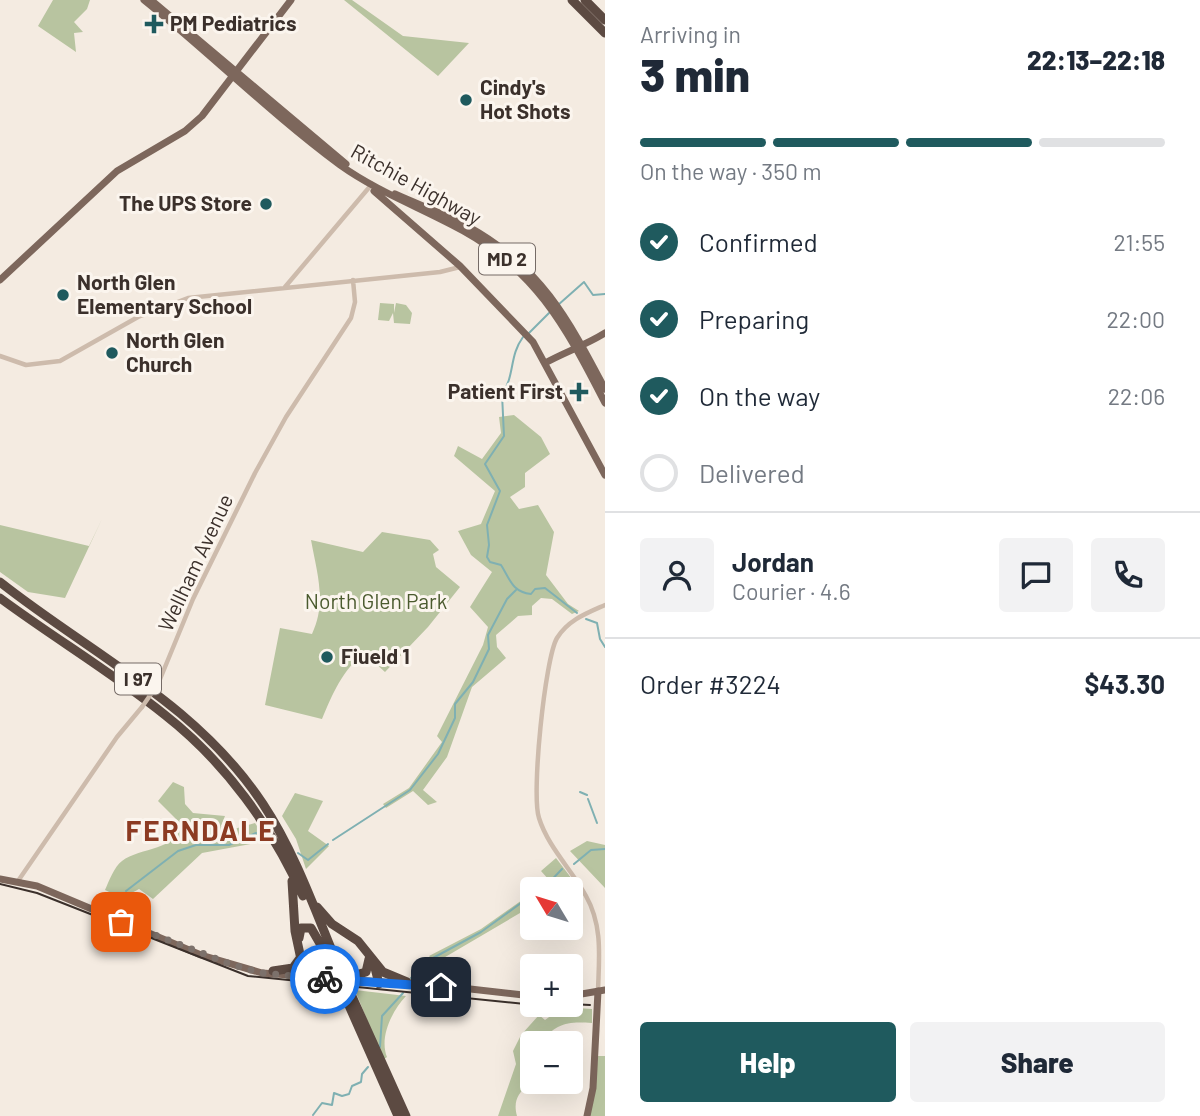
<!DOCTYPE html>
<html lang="en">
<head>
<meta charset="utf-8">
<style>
  :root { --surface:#fff; --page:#f2f2f3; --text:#1f2937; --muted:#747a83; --line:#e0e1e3; --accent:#1f5a5e }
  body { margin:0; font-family:Barlow,sans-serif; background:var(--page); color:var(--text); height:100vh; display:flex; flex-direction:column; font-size:26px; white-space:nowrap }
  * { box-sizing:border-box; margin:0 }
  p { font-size:23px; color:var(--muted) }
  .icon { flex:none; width:38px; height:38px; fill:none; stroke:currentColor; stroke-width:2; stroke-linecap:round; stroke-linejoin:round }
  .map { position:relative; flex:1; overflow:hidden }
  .panel { display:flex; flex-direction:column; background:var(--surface); width:595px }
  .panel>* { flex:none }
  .needle { width:46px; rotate:308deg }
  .controls { position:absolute; left:520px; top:877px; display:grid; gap:14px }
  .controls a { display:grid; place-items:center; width:63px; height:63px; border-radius:7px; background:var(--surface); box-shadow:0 7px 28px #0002; font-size:35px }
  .pin { position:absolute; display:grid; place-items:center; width:60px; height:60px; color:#fff; margin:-30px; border-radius:14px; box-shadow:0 4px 10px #0006 }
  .courier { position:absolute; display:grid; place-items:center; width:70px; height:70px; margin:-35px; border:5px solid #1a73e8; border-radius:50%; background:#fff; color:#222; box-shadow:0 2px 9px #0007 }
  .headline em { font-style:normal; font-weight:800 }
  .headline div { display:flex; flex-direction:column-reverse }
  .headline { display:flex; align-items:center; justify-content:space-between; height:119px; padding:0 35px }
  h1 { font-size:46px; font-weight:800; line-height:52px }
  .bar { display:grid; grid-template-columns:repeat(4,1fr); gap:10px 7px; align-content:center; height:84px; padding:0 35px }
  .bar i { height:9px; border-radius:5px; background:var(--line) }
  .bar .current { background:var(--accent) }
  .bar p { grid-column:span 4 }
  .line { display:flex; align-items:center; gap:18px; padding:0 35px; border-top:2px solid var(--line) }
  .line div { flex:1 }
  .round { display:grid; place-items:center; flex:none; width:74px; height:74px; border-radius:7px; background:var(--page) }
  ol { padding:0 35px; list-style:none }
  li { display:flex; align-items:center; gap:21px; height:77px }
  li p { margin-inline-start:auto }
  li .icon { padding:7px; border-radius:50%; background:var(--accent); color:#fff; stroke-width:4 }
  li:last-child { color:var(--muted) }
  li i { width:38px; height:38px; border:4px solid var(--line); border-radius:50% }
  .action { display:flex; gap:14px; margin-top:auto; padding:14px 35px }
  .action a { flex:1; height:80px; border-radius:7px; background:var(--accent); color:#fff; font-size:28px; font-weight:800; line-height:80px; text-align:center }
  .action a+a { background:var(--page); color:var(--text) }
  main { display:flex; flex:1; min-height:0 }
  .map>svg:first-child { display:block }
</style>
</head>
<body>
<main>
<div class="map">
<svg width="605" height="1116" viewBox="0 0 605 1116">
  <rect width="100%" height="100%" fill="#f4ebe1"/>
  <!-- green -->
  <path fill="#b8c4a0" d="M 53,0 L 90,0 L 87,9 L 74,22 L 83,32 L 74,33 L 76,52 L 38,26 Z
    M 344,0 L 352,0 L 403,36 L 469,43 L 438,76 Z
    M 380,303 L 394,304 L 394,313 L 396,303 L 406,305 L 412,313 L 410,324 L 394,323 L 393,313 L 389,321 L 378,320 Z
    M 514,415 L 541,437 L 550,454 L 525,473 L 525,487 L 510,497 L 519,509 L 538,505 L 554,532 L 546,575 L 568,604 L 579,611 L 572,614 L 552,599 L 541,598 L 532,606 L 532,615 L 518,616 L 496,635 L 497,647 L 506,658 L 472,687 L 447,757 L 423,790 L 437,802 L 428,805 L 413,791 L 386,808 L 383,804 L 409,788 L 442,742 L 437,736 L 483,645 L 488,627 L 470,607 L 492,572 L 471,555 L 458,531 L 481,524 L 495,491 L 454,456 L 458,446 L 482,459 L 501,433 L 499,417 Z
    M 102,519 L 65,598 L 28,592 L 0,572 L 0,525 L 89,546 Z
    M 382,532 L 430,540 L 439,550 L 433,554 L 436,567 L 460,587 L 428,627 L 385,672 L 364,653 C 342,671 333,693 322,719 L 265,705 L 280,628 L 312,634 C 327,602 317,573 311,540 L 363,552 Z
    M 173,782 L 184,787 L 185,804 L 193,813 L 225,816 L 221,826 L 227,831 L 255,823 L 267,841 L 202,853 L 153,899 L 139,889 C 125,897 119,897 105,890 C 109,881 114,867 122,861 C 140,847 179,851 180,823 L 158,801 Z
    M 295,793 L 323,801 L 308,831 L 329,846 L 306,869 L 296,839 L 282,816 Z
    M 587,841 L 605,845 L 605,888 L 570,851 Z
    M 556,858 L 572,879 L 558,889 L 537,889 L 549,880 L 541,871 Z
    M 532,893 L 532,906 L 435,963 L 429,956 L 481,929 Z
    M 355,990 L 406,996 C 392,1011 379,1037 387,1057 L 383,1060 Z
    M 563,1007 L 592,1009 L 592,1023 C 567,1021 557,1023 539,1043 L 532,1043 L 528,1084 C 518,1094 513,1101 517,1116 L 498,1116 L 516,1064 L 513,1051 L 521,1035 L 539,1015 L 545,1020 Z
    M 598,1056 L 605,1056 L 605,1116 L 590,1116 Z"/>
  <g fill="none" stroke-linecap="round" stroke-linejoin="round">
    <!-- stream -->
    <path stroke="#7fb0b2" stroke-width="2" d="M 558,305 L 584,282 L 593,295 L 605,294
      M 528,334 L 549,313
      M 523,337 C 509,356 515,376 502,394 L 504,436 L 485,464 L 500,491 L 487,525 L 489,545 L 487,557 L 490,562 L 501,565 C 510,579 512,592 531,594 L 535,589 L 545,588 L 577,613
      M 586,619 L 597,623 L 600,639 L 605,647
      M 580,792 L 587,795
      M 588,799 L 597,823
      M 333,840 L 410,790 L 438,754 L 455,718 L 455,704 L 473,682 L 489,649 L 488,635 L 507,599 L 516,590
      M 298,853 L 308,860 L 328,844
      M 574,864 L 591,850 L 605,849
      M 543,889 L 562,869
      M 126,891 L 178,851 L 196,845 L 229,845 L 256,833 L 267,838
      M 433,958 L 481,932 L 532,895
      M 411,978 L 428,962
      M 380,1047 L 382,1016 L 403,993
      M 313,1115 L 322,1103 L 332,1105 L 334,1093 L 342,1096 L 349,1094 L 352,1086 L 361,1082 L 362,1074 L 368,1067"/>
    <!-- minor -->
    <path stroke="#cdbbac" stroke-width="4.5" d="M 285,287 L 372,184
      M 0,356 L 26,365 L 60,361 L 138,317 L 188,298 L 440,272 L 460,267
      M 158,684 L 193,599 L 255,473 L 286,417 L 351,318 L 355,302 L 353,280
      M 18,881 L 117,737 L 142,707
      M 598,991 C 599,958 603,926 586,896 C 572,870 548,847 539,818 C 531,795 545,658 557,638 C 568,620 587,613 605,605"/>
    <!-- major -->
    <path stroke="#7d675c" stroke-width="7" d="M 144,0 C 210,53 271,114 340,165 C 375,190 414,205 452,225 C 534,266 565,325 605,403
      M 151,0 L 346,164
      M 374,191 L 460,266 L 533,342 L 605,475
      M 395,194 C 419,205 445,214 469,227 C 541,267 568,319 605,389
      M 0,280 L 117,171 L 185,131 L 202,116 L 291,0
      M 545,363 C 565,352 586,345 605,333
      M 0,879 L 37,886 L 201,955 L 262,973 L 438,986
      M 435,985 L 532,996
      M 570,996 L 605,990
      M 538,1004 L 539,1005
      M 587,1116 L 593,1088 L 598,991"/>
    <!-- highway -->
    <path stroke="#5c4a42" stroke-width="9" d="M 572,0 L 605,33
      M 585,0 L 605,20
      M 0,582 C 91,654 197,704 263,804 C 296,854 316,913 339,968
      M 0,598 C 54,638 113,673 165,715 C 225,762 272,827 303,896
      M 292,881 L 295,931 L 305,978
      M 317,907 L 332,924 L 358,941 L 383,972 L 407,982
      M 299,938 L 301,928 L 311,928 L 329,959
      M 304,960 L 313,970 L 334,976
      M 375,968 L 379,984
      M 273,971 L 293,968 L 301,957
      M 349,977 L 366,972 L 369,959
      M 343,992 L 398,1116
      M 350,992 L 406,1116"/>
    <!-- tram -->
    <path stroke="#3b302b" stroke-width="2" d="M 0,884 L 37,893 L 248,976 L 545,1006
      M 570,1004 L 590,1005"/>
    <!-- minor-bridge -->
    <path stroke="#cdbbac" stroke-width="4.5" d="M 142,707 L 158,684"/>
    <!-- highway-bridge -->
    <path stroke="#5c4a42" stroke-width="9" d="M 333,967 L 343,992
      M 339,968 L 350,992"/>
  </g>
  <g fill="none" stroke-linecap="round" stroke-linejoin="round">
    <!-- done -->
    <path stroke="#7c716b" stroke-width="7" stroke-dasharray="0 12.6" d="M 121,922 L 233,965 L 262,973 L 325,979"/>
    <!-- route -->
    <path stroke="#1a73e8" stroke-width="9" d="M 325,979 L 441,987"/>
  </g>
  <!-- markers -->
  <g fill="#1f5a5e" stroke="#fbf5ee" stroke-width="2.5">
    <path d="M150.5 13.5h7v7h7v7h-7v7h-7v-7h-7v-7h7z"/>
    <circle cx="466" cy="100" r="7"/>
    <circle cx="266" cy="204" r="7"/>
    <circle cx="63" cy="295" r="7"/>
    <circle cx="112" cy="353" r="7"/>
    <path d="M575.5 381.5h7v7h7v7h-7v7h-7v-7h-7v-7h7z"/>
    <circle cx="327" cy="657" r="7"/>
  </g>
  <g text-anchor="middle" stroke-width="6" stroke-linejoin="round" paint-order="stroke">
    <!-- shield labels -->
    <g fill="#fbf5ee" stroke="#756b66" stroke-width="2">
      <rect x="479" y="243.5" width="56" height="31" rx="5"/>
      <rect x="115" y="663.5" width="46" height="31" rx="5"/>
    </g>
    <g font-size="19" font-weight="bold" fill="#3b302b">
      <text x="507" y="266">MD 2</text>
      <text x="138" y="686">I 97</text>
    </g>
    <!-- poi labels -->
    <g font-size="21" font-weight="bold" fill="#3b302b" stroke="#fbf5ee" text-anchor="start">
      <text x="170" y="31">PM Pediatrics</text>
      <text x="480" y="95">Cindy's<tspan x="480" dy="24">Hot Shots</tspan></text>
      <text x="252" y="211" text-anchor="end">The UPS Store</text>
      <text x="77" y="290">North Glen<tspan x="77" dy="24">Elementary School</tspan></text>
      <text x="126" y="348">North Glen<tspan x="126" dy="24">Church</tspan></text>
      <text x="563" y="399" text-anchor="end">Patient First</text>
      <text x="341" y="664">Fiueld 1</text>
    </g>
    <!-- street labels -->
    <g font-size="21" fill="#3b302b" stroke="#fbf5ee">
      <text transform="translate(416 185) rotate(29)" y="7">Ritchie Highway</text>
      <text transform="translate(196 563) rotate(-65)" y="7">Wellham Avenue</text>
    </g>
    <!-- park labels -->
    <g font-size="21" fill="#4a5a2e" stroke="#fbf5ee">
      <text x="376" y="609">North Glen Park</text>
    </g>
    <!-- district labels -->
    <g font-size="28" font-weight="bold" letter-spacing="2" fill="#8c3b22" stroke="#fbf5ee">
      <text x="201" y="841">FERNDALE</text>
    </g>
  </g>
</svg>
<div class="controls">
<a><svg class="needle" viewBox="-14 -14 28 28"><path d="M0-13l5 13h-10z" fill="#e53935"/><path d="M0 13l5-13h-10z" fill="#747a83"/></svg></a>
<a>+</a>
<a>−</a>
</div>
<div class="pin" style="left:121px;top:922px;background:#ea580c"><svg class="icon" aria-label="bag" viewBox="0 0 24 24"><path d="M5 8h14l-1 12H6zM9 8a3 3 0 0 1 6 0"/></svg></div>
<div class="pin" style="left:441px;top:987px;background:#1f2937"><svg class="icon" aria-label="home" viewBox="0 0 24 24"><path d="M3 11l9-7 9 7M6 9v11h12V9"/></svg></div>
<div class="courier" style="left:325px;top:979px"><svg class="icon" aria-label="bike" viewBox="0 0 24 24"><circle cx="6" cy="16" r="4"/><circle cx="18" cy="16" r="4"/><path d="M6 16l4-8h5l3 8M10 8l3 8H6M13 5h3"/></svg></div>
</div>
<section class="panel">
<div class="headline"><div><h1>3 min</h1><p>Arriving in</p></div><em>22:13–22:18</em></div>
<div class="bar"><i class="current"></i><i class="current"></i><i class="current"></i><i></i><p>On the way · 350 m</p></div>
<ol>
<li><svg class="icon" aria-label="check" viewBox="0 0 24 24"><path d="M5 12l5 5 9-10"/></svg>Confirmed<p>21:55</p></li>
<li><svg class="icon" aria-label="check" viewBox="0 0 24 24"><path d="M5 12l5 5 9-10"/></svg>Preparing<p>22:00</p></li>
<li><svg class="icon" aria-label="check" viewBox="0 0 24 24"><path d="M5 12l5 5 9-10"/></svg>On the way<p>22:06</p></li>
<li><i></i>Delivered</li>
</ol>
<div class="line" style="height:126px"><a class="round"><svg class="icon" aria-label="person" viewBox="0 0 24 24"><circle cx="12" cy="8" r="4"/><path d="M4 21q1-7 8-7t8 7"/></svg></a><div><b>Jordan</b><p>Courier · 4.6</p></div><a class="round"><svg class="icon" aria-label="chat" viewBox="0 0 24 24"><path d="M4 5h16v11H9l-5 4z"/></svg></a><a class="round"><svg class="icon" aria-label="phone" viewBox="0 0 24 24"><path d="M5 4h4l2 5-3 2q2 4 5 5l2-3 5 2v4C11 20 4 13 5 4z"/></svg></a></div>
<div class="line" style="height:91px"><div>Order #3224</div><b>$43.30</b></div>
<div class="action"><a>Help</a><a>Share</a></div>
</section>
</main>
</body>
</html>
